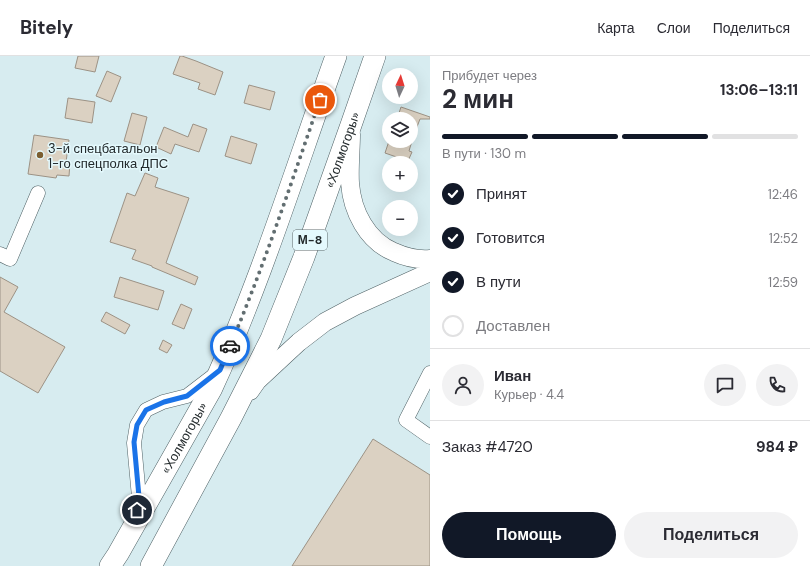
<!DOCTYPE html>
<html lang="ru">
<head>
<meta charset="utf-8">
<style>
  :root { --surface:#fff; --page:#f2f2f3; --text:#2b2b33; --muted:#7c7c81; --line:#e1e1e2; --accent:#111827 }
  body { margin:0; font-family:"DM Sans",sans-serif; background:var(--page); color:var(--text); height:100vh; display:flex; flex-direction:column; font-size:15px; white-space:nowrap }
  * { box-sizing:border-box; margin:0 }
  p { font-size:13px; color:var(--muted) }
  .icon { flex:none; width:22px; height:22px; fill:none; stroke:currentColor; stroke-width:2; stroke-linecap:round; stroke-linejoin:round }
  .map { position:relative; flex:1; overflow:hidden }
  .side { display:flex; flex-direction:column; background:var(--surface); width:380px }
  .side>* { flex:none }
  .needle { width:26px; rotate:4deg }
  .buttons { position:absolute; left:382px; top:12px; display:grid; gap:8px }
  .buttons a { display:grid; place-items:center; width:36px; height:36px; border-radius:50%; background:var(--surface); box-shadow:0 4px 16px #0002; font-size:20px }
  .pin { position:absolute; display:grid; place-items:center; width:34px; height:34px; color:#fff; margin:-17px; border:2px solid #fff; border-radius:50%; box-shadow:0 1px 4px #0007 }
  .courier { position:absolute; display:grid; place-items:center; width:40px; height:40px; margin:-20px; border:3px solid #1a73e8; border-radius:50%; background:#fff; color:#222; box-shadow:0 1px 5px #0007 }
  .summary em { font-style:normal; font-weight:700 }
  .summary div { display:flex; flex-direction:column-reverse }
  .summary { display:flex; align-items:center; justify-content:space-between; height:68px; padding:0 12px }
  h1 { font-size:26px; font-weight:700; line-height:30px }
  .bar { display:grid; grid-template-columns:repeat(4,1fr); gap:6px 4px; align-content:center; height:48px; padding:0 12px }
  .bar i { height:5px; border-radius:3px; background:var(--line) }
  .bar .on { background:var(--accent) }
  .bar p { grid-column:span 4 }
  .line { display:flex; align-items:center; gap:10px; padding:0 12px; border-top:1px solid var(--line) }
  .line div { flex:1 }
  .round { display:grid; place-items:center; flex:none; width:42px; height:42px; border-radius:21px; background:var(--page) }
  ol { padding:0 12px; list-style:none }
  li { display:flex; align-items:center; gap:12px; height:44px }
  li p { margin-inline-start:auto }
  li .icon { padding:4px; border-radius:50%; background:var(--accent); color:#fff; stroke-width:4 }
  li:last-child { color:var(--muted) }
  li i { width:22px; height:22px; border:2px solid var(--line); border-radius:50% }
  .action { display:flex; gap:8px; margin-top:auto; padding:8px 12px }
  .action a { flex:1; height:46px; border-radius:24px; background:var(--accent); color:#fff; font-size:16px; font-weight:700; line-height:46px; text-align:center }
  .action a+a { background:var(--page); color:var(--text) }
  header { display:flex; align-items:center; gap:24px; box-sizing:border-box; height:56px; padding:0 20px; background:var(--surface); border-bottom:1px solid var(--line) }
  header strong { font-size:19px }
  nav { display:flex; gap:22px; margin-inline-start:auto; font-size:14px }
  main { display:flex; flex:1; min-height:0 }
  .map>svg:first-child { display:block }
</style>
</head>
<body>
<header>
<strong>Bitely</strong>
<nav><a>Карта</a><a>Слои</a><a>Поделиться</a></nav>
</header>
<main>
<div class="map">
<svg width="430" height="510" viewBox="0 0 430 510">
  <rect width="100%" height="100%" fill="#d7ecf0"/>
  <!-- building -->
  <path fill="#dbd1c2" stroke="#9c9285" d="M 78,0 L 99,0 L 95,16 L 75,12 Z
    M 180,0 L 182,0 L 196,5 L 223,16 L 215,39 L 198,33 L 200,27 L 173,18 Z
    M 107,15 L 121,21 L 111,46 L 96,40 Z
    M 249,29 L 275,36 L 270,54 L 244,47 Z
    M 68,42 L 95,46 L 92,67 L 65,62 Z
    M 401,51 L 430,61 L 430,63 L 420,63 L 412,84 L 411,84 L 411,63 L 397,63 Z
    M 132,57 L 147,61 L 140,89 L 124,85 Z
    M 193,68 L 207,73 L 199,96 L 175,88 L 171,98 L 156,91 L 164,71 L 188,81 Z
    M 34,79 L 69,84 L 66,106 L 70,107 L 69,120 L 57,119 L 56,122 L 28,118 Z
    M 231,80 L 257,88 L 251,108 L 225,100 Z
    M 389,85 L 412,85 L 409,95 L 412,96 L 408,105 L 385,97 Z
    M 145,117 L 158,122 L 155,131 L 189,142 L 166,207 L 198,221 L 195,229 L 152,211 L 152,210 L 132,203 L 136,194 L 110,186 L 127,137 L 135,140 Z
    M 0,221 L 18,231 L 4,256 L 65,291 L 38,337 L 0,315 Z
    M 120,221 L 164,235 L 158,254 L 114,241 Z
    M 181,248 L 192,253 L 184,273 L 172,268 Z
    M 106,256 L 130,269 L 125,278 L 101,265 Z
    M 163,284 L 172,289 L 167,297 L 159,293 Z
    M 373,383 L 430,419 L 430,510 L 292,510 Z"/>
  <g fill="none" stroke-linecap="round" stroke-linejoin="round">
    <defs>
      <path id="minor" d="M 0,198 L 10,203 L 38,137
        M 430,317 L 406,364 L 430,381
        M 136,459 L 139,441 L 134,387 L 137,369 L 146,354 L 163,346 L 187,340 L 217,317"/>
      <path id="major" d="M 351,78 C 351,94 349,111 350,127 C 352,155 367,185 394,196 C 405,201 418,204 430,203
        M 250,335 L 257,325 L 286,298 L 299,286 L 325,266 L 355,250 L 430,216"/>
      <g id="highway">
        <path id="s1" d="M 110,510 L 118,498 L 212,332 C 261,225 296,111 336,0"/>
        <path id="s2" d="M 151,510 L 231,362 L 271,283 L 304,201 L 351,69 L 375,0"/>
      </g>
    </defs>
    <!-- minor casing -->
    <use href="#minor" stroke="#4f6165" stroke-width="15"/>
    <!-- major casing -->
    <use href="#major" stroke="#4f6165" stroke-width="19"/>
    <!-- highway casing -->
    <use href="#highway" stroke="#4f6165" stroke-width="22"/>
    <!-- minor -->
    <use href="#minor" stroke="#fff" stroke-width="14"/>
    <!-- major -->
    <use href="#major" stroke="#fff" stroke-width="18"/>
    <!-- highway -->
    <use href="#highway" stroke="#fff" stroke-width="21"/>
  </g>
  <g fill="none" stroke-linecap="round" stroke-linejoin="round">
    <!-- done -->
    <path stroke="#626e71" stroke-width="4" stroke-dasharray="0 7.2" d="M 230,290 C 264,210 291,127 320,44"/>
    <!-- route -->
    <path stroke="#1a73e8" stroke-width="5" d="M 137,454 L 139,441 L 134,386 L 137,369 L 146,354 L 164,346 L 187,340 L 220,314 L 230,290"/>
  </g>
  <!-- markers -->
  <circle fill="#7b5e31" stroke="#e4f9fd" stroke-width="1.5" cx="40" cy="99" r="4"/>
  <g text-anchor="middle" stroke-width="3" stroke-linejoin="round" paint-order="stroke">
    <!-- shield labels -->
    <rect fill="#e4f9fd" stroke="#5d686b" stroke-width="1" x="293" y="174" width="34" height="20" rx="3"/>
    <g font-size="12" font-weight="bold" fill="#232a2c">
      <text x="310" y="188">М-8</text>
    </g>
    <!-- poi labels -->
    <g font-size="13" fill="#232a2c" stroke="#e4f9fd" text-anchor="start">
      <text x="48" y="97">3-й спецбатальон<tspan x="48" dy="15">1-го спецполка ДПС</tspan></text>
    </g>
    <!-- street labels -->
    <g font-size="13" fill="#232a2c" stroke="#e4f9fd">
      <text dy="5" stroke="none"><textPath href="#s2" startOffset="459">«Холмогоры»</textPath></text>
      <text dy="5" stroke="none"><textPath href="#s1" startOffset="148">«Холмогоры»</textPath></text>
    </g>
  </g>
</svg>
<div class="buttons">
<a><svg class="needle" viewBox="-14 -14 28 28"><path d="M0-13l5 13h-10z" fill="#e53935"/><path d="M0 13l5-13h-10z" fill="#7c7c81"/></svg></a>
<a><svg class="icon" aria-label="layers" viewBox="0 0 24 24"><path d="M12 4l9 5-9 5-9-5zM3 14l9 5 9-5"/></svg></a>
<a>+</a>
<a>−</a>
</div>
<div class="pin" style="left:320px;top:44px;background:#ea580c"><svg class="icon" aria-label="bag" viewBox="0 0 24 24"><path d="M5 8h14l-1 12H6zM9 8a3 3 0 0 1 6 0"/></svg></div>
<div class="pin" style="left:137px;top:454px;background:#1f2937"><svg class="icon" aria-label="home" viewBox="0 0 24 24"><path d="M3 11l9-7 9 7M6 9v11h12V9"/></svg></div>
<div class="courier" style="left:230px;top:290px"><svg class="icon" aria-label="car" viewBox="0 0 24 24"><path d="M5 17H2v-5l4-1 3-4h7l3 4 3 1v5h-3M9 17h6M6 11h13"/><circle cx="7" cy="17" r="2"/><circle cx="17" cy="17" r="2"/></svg></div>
</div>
<section class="side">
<div class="summary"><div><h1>2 мин</h1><p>Прибудет через</p></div><em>13:06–13:11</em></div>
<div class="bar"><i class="on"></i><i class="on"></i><i class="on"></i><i></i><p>В пути · 130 m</p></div>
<ol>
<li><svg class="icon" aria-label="check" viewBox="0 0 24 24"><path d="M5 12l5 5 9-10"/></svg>Принят<p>12:46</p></li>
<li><svg class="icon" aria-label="check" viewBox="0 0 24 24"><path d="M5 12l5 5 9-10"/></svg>Готовится<p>12:52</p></li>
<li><svg class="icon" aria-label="check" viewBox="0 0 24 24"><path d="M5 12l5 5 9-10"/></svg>В пути<p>12:59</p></li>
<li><i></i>Доставлен</li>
</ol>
<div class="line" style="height:72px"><a class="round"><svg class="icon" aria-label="person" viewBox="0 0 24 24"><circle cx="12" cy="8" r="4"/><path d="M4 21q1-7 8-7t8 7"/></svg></a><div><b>Иван</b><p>Курьер · 4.4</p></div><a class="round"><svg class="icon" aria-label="chat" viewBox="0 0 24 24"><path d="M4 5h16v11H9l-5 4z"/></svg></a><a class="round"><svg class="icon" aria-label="phone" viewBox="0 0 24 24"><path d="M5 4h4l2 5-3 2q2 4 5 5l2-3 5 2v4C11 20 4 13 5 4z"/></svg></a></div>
<div class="line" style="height:52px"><div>Заказ #4720</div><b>984 ₽</b></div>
<div class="action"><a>Помощь</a><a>Поделиться</a></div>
</section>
</main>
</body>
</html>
